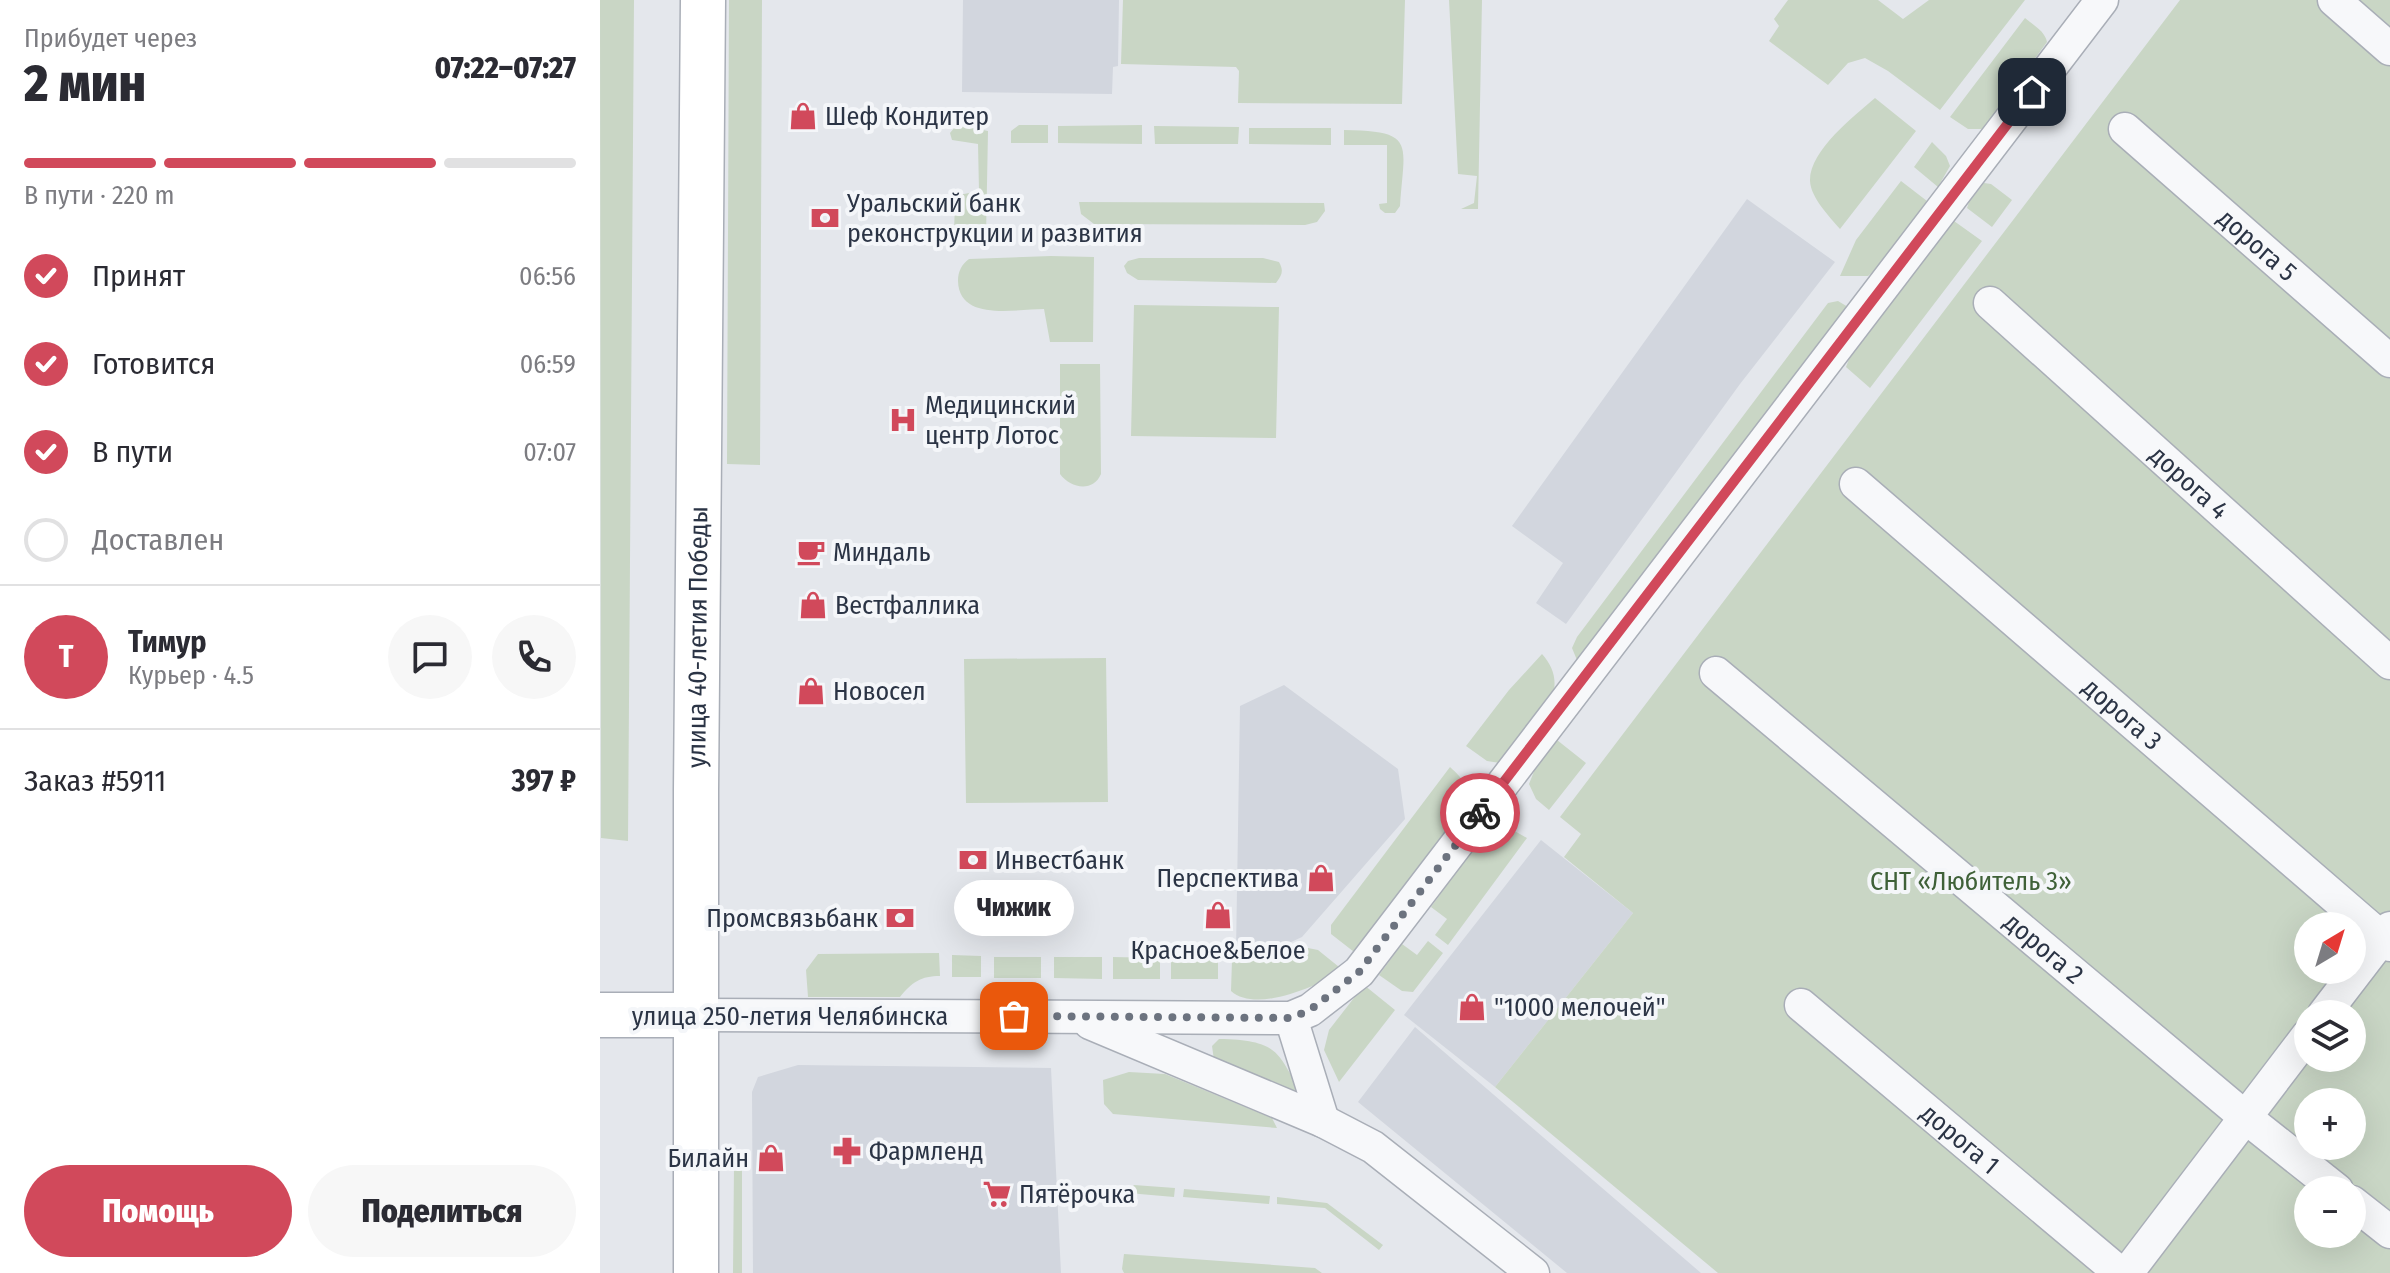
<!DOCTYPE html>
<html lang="ru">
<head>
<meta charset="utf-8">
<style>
  :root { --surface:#fff; --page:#f7f7f7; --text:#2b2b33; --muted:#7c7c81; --line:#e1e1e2; --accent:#d1495b }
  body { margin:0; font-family:"Fira Sans Condensed",sans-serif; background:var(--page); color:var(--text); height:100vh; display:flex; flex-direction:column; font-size:30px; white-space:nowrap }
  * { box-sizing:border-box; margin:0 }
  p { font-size:26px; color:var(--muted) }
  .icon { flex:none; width:44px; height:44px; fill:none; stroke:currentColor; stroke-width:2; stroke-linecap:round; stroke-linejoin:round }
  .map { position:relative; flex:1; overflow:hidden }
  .drawer { display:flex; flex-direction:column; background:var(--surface); width:600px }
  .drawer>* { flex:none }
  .needle { width:52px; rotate:38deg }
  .controls { position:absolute; left:1694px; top:912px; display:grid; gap:16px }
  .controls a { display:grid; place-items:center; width:72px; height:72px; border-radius:50%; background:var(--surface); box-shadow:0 8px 32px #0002; font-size:40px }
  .pin { position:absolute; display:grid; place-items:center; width:68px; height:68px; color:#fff; margin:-34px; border-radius:16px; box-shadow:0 4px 12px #0006 }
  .courier { position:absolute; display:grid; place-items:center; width:80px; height:80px; margin:-40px; border:6px solid #d1495b; border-radius:50%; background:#fff; color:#222; box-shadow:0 2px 10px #0007 }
  .bubble { position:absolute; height:56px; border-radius:28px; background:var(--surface); box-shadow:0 8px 32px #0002; font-size:26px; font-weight:800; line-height:56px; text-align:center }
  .head em { font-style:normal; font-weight:800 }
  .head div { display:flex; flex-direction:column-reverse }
  .head { display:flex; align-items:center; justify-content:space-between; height:136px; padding:0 24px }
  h1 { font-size:52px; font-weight:800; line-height:60px }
  .bar { display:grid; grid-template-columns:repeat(4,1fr); gap:12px 8px; align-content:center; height:96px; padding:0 24px }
  .bar i { height:10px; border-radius:6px; background:var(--line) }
  .bar .selected { background:var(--accent) }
  .bar p { grid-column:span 4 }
  .line { display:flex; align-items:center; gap:20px; padding:0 24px; border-top:2px solid var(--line) }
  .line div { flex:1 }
  .round { display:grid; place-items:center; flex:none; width:84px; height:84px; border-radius:42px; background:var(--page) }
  ol { padding:0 24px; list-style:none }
  li { display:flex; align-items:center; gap:24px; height:88px }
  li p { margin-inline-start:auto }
  li .icon { padding:8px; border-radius:50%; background:var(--accent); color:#fff; stroke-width:4 }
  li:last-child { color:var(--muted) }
  li i { width:44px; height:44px; border:4px solid var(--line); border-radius:50% }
  .button { display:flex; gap:16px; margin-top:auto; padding:16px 24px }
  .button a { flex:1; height:92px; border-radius:48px; background:var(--accent); color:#fff; font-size:32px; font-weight:800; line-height:92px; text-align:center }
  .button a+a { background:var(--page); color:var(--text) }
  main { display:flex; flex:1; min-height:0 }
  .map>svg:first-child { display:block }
</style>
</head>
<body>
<main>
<section class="drawer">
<div class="head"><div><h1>2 мин</h1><p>Прибудет через</p></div><em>07:22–07:27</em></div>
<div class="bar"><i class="selected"></i><i class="selected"></i><i class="selected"></i><i></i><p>В пути · 220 m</p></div>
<ol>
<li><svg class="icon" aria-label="check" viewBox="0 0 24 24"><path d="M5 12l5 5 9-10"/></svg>Принят<p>06:56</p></li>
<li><svg class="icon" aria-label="check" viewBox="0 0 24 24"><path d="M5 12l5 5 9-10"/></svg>Готовится<p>06:59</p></li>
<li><svg class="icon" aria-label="check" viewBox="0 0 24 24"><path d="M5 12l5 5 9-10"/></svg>В пути<p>07:07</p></li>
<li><i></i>Доставлен</li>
</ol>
<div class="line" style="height:144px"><b class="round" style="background:var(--accent);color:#fff">Т</b><div><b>Тимур</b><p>Курьер · 4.5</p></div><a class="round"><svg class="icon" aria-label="chat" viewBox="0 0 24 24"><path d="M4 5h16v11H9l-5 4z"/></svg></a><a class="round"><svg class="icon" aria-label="phone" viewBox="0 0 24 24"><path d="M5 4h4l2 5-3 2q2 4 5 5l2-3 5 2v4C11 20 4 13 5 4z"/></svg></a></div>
<div class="line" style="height:104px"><div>Заказ #5911</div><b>397 ₽</b></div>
<div class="button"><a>Помощь</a><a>Поделиться</a></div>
</section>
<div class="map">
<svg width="1790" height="1273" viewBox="0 0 1790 1273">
  <rect width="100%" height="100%" fill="#e4e7ec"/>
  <!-- built -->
  <path fill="#d2d6de" d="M 363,0 L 519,0 L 518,66 L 513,67 L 512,94 L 362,92 Z
    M 1147,199 L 1235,262 L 1140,384 L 966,624 L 936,603 L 963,563 L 912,526 Z
    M 684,685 L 798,769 L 805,819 L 702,937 L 676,949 L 636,952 L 640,706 Z
    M 941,840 L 1033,913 L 895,1087 L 804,1015 Z
    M 815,1027 L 1101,1273 L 967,1273 L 758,1102 Z
    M 198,1065 L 451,1068 L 461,1273 L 153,1273 L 152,1092 L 158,1077 Z"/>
  <!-- green -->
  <path fill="#c9d6c5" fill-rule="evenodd" d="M 0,0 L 34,0 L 28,841 L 1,838 Z
    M 129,0 L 162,0 L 160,465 L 127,464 Z
    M 523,0 L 805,0 L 802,104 L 638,103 L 639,71 L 636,67 L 521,64 Z
    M 849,0 L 882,0 L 878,209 L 861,209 L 874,203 L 877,176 L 858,174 Z
    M 1188,0 L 1278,0 L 1303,19 L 1329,0 L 1425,0 L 1340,110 L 1288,71 L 1265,58 L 1248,63 L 1228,85 L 1169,41 L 1179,26 L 1174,19 Z
    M 1580,0 L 1790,0 L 1790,1273 L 1118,1273 L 895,1087 L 1033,913 L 964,857 L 981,834 L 960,817 ZM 1708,926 L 1752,926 L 1752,970 L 1708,970 ZM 1708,1014 L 1752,1014 L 1752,1058 L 1708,1058 ZM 1708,1102 L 1752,1102 L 1752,1146 L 1708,1146 ZM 1708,1190 L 1752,1190 L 1752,1234 L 1708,1234 Z
    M 1425,18 C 1433,25 1445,31 1447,42 L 1383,129 L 1368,129 L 1350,117 Z
    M 1275,98 L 1316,131 L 1240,229 C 1229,216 1211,198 1210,181 C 1209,151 1254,116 1275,98 Z
    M 419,125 L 448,125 L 448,143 L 411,143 L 411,131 Z
    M 542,125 L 542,144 L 458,143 L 458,126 Z
    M 364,126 L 388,131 L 386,236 L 378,238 L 357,237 L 354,232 L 355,203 L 359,195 L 379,191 L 378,144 L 352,140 L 350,133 L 355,127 Z
    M 554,126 L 639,127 L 638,144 L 555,144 Z
    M 649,128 L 731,128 L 731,145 L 649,144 Z
    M 744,130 C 817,131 804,143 800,206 L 795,213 L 785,213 L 780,209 L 779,204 L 787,203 L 787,145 L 744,145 Z
    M 1332,142 L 1346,156 L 1350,166 L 1338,187 L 1314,167 Z
    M 1301,181 L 1327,201 L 1280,266 L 1268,276 L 1240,276 L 1256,240 Z
    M 1384,183 L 1391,184 L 1412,200 L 1392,227 L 1367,208 L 1369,202 Z
    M 479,202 L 724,203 L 725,211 L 717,222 L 705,225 L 494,224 L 481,214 Z
    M 1354,221 L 1382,241 L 1270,388 L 1246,367 L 1249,359 Z
    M 451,256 L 494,257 L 493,342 L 450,342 L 444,309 C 416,309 359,322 358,281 C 358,271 362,264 369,259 Z
    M 539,258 L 663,258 L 679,262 C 684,271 682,275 676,283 L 538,280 L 527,273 L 524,266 L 528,261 Z
    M 1238,301 L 1248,307 L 979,665 L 972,648 L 977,637 L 1228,303 Z
    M 534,305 L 679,307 L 676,438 L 531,436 Z
    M 460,364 L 500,364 L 501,474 C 493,493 470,488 460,474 Z
    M 942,654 C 953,666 958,681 952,697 L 900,763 L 887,761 L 866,746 L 909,690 Z
    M 506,658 L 508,802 L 366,803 L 364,659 Z
    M 957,740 L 986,763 L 949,810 L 936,799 L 929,784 L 935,769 Z
    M 850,767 C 863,779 869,786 869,805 L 758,955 L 731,934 L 731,925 Z
    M 904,825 L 927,838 L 848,945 L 835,935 L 847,919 L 831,907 C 848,885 879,832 904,825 Z
    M 828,941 L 843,953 L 813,992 L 802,991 L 779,975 L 802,944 L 817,955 Z
    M 708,948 L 718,950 L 744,971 C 717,985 657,1014 631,991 L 632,960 L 679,961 Z
    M 339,953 L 340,976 C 321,976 312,982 300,997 L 208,997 L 206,970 L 218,954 Z
    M 352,955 L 381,956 L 381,977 L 352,977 Z
    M 394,957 L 441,957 L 441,978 L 394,978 Z
    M 454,957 L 502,957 L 502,979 L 454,978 Z
    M 513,957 L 560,958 L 560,979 L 513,979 Z
    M 571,960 L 618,960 L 618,979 L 571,979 Z
    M 764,985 L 795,1010 L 739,1082 L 724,1050 L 729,1030 Z
    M 619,1039 C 688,1040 676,1058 710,1106 L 614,1060 L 612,1046 Z
    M 529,1072 L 565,1074 L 672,1118 L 677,1128 L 513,1114 L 504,1104 L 503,1080 Z
    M 134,1166 L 142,1166 L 142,1273 L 133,1273 Z
    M 534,1185 L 575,1188 L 574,1197 L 528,1193 Z
    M 584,1189 L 670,1196 L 669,1204 L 583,1197 Z
    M 677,1197 L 727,1203 L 783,1245 L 779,1250 L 725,1208 L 677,1204 Z
    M 524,1254 L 715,1268 L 722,1273 L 524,1273 L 522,1269 Z"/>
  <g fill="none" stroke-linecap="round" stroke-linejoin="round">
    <defs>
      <g id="street">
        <path d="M 1734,0 L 1790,49"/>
        <path id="s1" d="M 1525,129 L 1790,361"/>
        <path id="s2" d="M 1390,303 L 1790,663"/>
        <path id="s3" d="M 1256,484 L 1790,945"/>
        <path id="s4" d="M 1116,673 L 1645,1117 L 1737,1190"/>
        <path id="s5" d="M 1201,1005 L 1520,1273"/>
        <path d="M 1724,1014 L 1790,928"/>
        <path d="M 97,1015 L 691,1018 L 710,1010 L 759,972 L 1502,0"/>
        <path d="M 691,1018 L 723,1121"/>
        <path d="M 490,1023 L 723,1121 L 773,1147 L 933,1273"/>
        <path d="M 1752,1202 L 1790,1232"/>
        <path d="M 1527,1273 L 1708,1035"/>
      </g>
      <g id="secondary">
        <path d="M 0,1015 L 97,1015"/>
        <path id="s6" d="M 96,1273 L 96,791 L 103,0"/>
      </g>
    </defs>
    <!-- street casing -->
    <use href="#street" stroke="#a9aeb7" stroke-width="35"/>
    <!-- secondary casing -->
    <use href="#secondary" stroke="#a9aeb7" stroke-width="47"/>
    <!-- street -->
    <use href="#street" stroke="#f7f8fa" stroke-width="32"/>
    <!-- secondary -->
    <use href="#secondary" stroke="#fff" stroke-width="44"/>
  </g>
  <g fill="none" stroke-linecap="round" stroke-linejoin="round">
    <!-- done -->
    <path stroke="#6c737f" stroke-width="8" stroke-dasharray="0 14.4" d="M 414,1016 L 691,1018 L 710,1010 L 759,972 L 880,813"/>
    <!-- route -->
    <path stroke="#d1495b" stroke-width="10" d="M 880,813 L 1432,92"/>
  </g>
  <!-- icons -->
  <defs>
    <symbol id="shop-bare" viewBox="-9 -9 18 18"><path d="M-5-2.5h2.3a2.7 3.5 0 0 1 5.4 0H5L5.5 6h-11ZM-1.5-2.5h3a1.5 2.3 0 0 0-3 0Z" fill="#d1495b" stroke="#f4f6f9" stroke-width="2.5" paint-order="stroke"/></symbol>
    <symbol id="bank-bare" viewBox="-9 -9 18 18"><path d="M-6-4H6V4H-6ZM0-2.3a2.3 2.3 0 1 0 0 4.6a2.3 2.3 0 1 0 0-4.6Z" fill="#d1495b" stroke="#f4f6f9" stroke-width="2.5" paint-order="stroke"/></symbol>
    <symbol id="hospital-bare" viewBox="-9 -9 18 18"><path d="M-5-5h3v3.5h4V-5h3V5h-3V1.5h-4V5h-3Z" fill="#d1495b" stroke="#f4f6f9" stroke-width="2.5" paint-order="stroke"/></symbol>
    <symbol id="cafe-bare" viewBox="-9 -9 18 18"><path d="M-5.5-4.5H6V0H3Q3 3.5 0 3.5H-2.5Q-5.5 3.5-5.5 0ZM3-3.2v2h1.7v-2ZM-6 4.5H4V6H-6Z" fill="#d1495b" stroke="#f4f6f9" stroke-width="2.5" paint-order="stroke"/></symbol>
    <symbol id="pharmacy-bare" viewBox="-9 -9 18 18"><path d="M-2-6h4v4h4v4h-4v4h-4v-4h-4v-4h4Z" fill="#d1495b" stroke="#f4f6f9" stroke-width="2.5" paint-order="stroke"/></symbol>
    <symbol id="supermarket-bare" viewBox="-9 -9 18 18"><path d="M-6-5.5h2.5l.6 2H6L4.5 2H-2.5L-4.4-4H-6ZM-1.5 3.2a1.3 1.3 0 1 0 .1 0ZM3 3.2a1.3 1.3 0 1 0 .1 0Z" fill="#d1495b" stroke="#f4f6f9" stroke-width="2.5" paint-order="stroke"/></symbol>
  </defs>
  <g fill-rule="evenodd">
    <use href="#shop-bare" x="183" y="96" width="40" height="40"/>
    <use href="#bank-bare" x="205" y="198" width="40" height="40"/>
    <use href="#hospital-bare" x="283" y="400" width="40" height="40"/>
    <use href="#cafe-bare" x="191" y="532" width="40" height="40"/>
    <use href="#shop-bare" x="193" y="585" width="40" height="40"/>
    <use href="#shop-bare" x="191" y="671" width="40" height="40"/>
    <use href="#bank-bare" x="353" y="840" width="40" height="40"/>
    <use href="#shop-bare" x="701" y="858" width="40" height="40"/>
    <use href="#shop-bare" x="598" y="895" width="40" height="40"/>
    <use href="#bank-bare" x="280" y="898" width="40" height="40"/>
    <use href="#shop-bare" x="852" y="987" width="40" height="40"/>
    <use href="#pharmacy-bare" x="227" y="1131" width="40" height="40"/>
    <use href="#shop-bare" x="151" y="1138" width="40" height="40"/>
    <use href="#supermarket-bare" x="377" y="1174" width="40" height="40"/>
  </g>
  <g text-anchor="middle" stroke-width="8" stroke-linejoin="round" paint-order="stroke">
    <!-- poi labels -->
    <g font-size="26" fill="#2b3445" stroke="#f4f6f9" text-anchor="start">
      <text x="225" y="125">Шеф Кондитер</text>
      <text x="247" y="212">Уральский банк<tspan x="247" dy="30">реконструкции и развития</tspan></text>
      <text x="325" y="414">Медицинский<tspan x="325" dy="30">центр Лотос</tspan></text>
      <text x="233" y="561">Миндаль</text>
      <text x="235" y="614">Вестфаллика</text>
      <text x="233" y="700">Новосел</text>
      <text x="395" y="869">Инвестбанк</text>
      <text x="699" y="887" text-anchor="end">Перспектива</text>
      <text x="278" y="927" text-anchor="end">Промсвязьбанк</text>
      <text x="618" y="959" text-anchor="middle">Красное&amp;Белое</text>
      <text x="894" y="1016">"1000 мелочей"</text>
      <text x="269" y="1160">Фармленд</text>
      <text x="149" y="1167" text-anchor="end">Билайн</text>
      <text x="419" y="1203">Пятёрочка</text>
    </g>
    <!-- street labels -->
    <g font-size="26" fill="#2b3445" stroke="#f4f6f9">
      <text dy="9" stroke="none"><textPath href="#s1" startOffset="176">дорога 5</textPath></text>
      <text dy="9" stroke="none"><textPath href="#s2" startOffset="268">дорога 4</textPath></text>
      <text dy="9" stroke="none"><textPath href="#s6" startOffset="636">улица 40-летия Победы</textPath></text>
      <text dy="9" stroke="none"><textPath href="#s3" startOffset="352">дорога 3</textPath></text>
      <text dy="9" stroke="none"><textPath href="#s4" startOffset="428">дорога 2</textPath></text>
      <text x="190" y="1025">улица 250-летия Челябинска</text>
      <text dy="9" stroke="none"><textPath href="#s5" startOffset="208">дорога 1</textPath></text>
    </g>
    <!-- park labels -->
    <g font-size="26" fill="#3f6138" stroke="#f4f6f9">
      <text x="1371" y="890">СНТ «Любитель 3»</text>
    </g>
  </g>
</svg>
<div class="controls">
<a><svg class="needle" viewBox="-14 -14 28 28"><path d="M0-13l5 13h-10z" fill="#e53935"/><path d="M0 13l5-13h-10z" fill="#7c7c81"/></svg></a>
<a><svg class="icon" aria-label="layers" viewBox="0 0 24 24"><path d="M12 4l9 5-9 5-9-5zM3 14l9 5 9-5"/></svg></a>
<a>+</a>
<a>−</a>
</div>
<div class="pin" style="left:414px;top:1016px;background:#ea580c"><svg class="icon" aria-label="bag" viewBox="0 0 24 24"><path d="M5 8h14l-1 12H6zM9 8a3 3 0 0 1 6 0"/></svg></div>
<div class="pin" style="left:1432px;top:92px;background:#1f2937"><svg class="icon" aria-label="home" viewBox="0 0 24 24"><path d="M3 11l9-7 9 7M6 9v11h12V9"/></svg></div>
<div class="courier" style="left:880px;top:813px"><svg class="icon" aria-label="bike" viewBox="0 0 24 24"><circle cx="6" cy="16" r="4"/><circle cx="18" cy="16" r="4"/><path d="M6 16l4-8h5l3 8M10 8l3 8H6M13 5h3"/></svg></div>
<div class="bubble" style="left:354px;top:880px;width:120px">Чижик</div>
</div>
</main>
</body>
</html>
